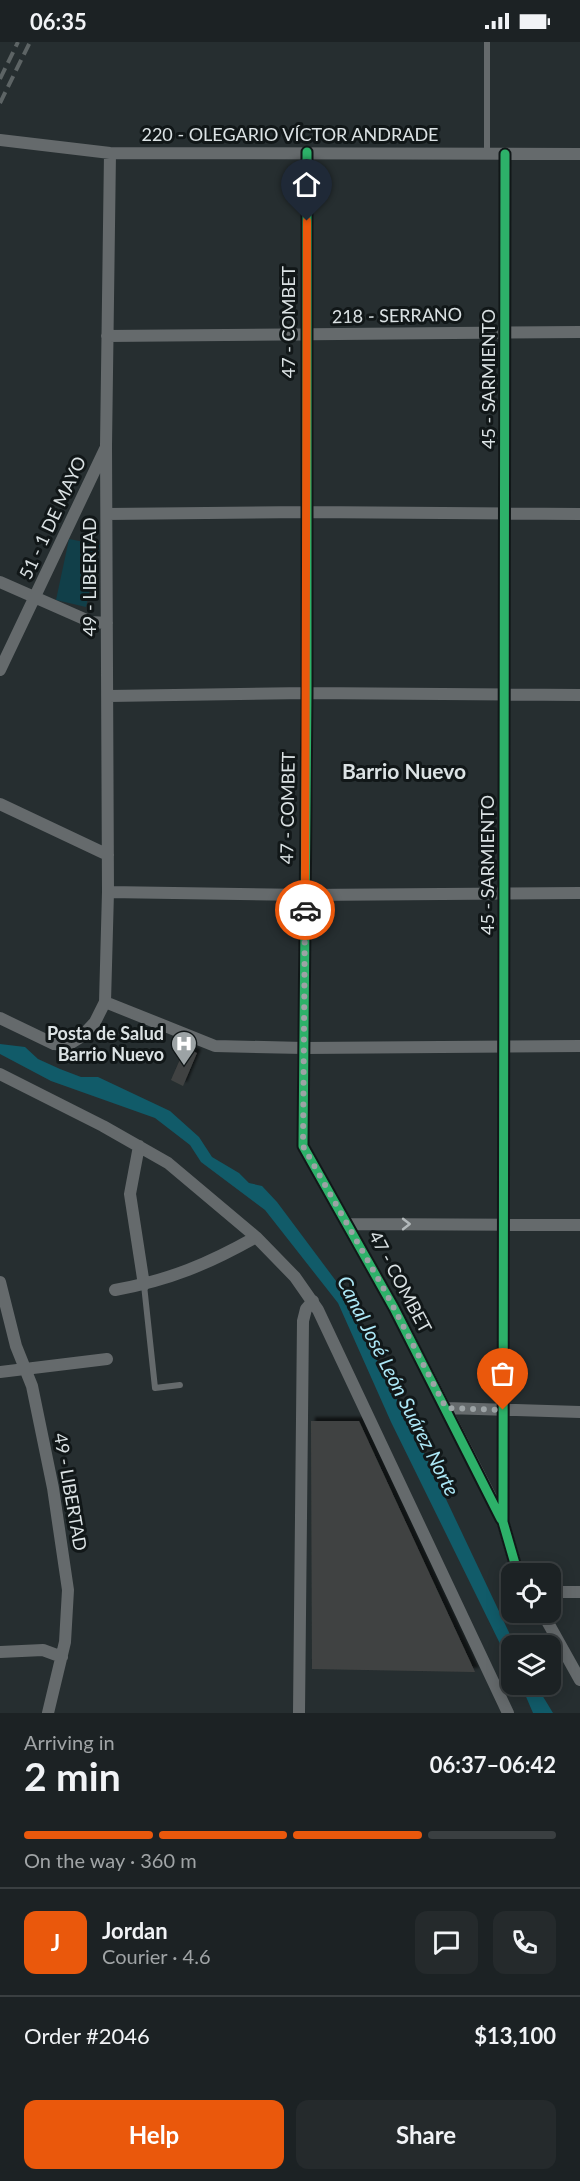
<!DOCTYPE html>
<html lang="en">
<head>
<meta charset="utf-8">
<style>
  :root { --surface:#1c2224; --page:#252a2c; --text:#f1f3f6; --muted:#a0a4a6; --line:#3a3f41; --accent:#ea580c }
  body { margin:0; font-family:Lato,sans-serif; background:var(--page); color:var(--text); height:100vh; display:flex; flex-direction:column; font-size:22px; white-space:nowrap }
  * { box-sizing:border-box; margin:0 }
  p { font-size:20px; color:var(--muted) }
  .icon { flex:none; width:33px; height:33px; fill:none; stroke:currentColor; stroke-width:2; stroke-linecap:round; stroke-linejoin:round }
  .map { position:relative; height:1671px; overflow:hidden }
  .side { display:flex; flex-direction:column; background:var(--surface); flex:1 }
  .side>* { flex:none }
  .buttons { position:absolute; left:501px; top:1521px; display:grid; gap:12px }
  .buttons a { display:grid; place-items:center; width:60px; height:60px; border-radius:12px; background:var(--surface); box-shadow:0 3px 15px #0003,0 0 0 2px var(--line); font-size:30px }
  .pin { position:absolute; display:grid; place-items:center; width:51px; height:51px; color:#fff; margin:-62px -26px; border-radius:50% 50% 50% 0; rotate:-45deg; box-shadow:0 0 6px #0007 }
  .pin .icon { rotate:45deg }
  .courier { position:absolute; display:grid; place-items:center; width:60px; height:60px; margin:-30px; border:4px solid #ea580c; border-radius:50%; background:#fff; color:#222; box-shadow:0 2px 8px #0007 }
  .summary em { font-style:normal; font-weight:700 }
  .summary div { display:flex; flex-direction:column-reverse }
  .summary { display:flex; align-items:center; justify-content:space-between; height:102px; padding:0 24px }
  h1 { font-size:39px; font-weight:700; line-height:45px }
  .bar { display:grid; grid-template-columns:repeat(4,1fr); gap:9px 6px; align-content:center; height:72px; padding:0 24px }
  .bar i { height:8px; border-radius:4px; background:var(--line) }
  .bar .on { background:var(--accent) }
  .bar p { grid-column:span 4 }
  .line { display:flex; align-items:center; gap:15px; padding:0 24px; border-top:2px solid var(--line) }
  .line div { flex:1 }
  .round { display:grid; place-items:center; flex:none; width:63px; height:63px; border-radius:12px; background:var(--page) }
  .cta { display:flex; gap:12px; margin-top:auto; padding:12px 24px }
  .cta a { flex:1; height:69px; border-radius:12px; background:var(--accent); color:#fff; font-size:24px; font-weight:700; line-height:69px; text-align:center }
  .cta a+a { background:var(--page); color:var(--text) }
  .status { display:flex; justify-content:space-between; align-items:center; height:42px; padding:0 30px; background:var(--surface); direction:ltr }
  .status svg { height:16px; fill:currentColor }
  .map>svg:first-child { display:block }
</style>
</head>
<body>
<div class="status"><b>06:35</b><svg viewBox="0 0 49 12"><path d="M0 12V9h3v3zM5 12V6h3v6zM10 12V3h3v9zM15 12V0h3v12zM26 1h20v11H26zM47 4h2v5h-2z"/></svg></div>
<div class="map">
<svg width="580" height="1671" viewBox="0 0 580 1671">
  <defs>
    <filter id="shadow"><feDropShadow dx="4" dy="-4" stdDeviation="1.5" flood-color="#0009"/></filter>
  </defs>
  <rect width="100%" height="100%" fill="#262e30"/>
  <!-- green -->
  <path fill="#113f49" d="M 69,497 L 100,503 L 86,565 L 56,558 Z"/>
  <!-- water -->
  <path fill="#115b69" d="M 0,1002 L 25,1005 L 38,1017 L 60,1027 L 81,1035 L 98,1035 L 170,1069 L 199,1095 L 212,1115 L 239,1131 L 249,1141 L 262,1144 L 277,1160 L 339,1243 L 427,1417 L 515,1603 L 512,1604 L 511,1624 L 391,1380 L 338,1261 L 265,1168 L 201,1120 L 190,1103 L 155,1076 L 51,1039 L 0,1012 Z
    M 521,1643 L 536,1643 L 553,1671 L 533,1671 Z"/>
  <!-- building -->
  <path fill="#414342" filter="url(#shadow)" d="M 185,1006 L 197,1011 L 183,1044 L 171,1038 Z
    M 311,1379 L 359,1379 L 475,1630 L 312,1627 Z"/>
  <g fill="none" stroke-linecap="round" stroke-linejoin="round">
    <!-- lane -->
    <path stroke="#656a6c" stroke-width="6" d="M 487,0 L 487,112
      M 144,1243 L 155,1346 L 180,1343"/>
    <!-- street -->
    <path stroke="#656a6c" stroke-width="12" d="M 0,98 L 110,111 L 580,112
      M 307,110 L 307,651 L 303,1104 L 394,1266 L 501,1475
      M 505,112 L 503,1480 L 518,1532
      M 107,294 L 580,290
      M 107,472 L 307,470 L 580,472
      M 0,540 L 91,580 L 107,581
      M 0,628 L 105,407
      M 109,654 L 307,651 L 580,653
      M 0,762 L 108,813
      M 108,850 L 306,853 L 580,851
      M 105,960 L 215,1004 L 304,1006 L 580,1004
      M 0,976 L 54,1002 L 68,1003 L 81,995 L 95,980 L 105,960 L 108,850 L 106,404 L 110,111
      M 0,1032 L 103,1084 L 168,1121 L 256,1195 L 295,1235 L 318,1268 L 508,1671
      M 139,1104 L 130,1152 L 144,1243
      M 348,1182 L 580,1183
      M 0,1240 L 16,1304 L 32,1344 L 53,1446 L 68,1548 L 65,1600 L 48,1671
      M 115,1248 C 170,1238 208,1222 256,1195
      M 0,1330 L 107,1317
      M 446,1366 L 580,1370
      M 550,1550 L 580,1550
      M 542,1570 L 580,1638
      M 0,1610 L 43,1608 L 62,1615
      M 299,1671 L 303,1279 L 306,1267 L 313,1259"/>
    <!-- rail -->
    <path stroke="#5d6465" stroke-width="4" stroke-dasharray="12 6" stroke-linecap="butt" d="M 0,37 L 18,0
      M 0,61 L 30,0"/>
    <defs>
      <path id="cycleway" d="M 307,110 L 307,651 L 303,1104 L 394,1266 L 501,1477
        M 505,112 L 503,1480 L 518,1532"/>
    </defs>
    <!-- cycleway casing -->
    <use href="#cycleway" stroke="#111718" stroke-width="13"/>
    <!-- cycleway -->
    <use href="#cycleway" stroke="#2db169" stroke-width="9"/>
  </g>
  <!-- one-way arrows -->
  <defs><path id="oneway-chevron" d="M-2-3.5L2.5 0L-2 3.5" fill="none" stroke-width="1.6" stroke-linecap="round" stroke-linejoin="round" transform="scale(1.5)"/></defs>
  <use stroke="#b2b8ba" href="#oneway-chevron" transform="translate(406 1182)"/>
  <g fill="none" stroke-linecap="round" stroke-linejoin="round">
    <!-- done -->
    <path stroke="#9ca3a5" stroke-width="6" stroke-dasharray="0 10.8" d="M 305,868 L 303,1104 L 385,1249 L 446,1366 L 503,1368"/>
    <!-- route -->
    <path stroke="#ea580c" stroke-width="8" d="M 305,868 L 307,179"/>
  </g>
  <!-- icons -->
  <defs>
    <symbol id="hospital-pin" viewBox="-11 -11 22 30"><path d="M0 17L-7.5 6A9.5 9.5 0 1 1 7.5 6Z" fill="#9ca3a5" stroke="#111718"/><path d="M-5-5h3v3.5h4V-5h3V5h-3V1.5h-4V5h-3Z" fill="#fff"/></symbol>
  </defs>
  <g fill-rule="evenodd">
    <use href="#hospital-pin" x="169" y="987" width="30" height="40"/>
  </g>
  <g text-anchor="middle" stroke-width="6" stroke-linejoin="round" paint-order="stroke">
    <!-- street labels -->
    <g font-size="18" fill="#dbe2e4" stroke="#111718">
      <text x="290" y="99">220 - OLEGARIO VÍCTOR ANDRADE</text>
      <text transform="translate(397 274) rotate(-1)" y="6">218 - SERRANO</text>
      <text transform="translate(289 280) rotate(-90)" y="6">47 - COMBET</text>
      <text transform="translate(489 337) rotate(-90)" y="6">45 - SARMIENTO</text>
      <text transform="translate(53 476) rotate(-65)" y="6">51 - 1 DE MAYO</text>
      <text transform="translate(90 535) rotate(-90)" y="6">49 - LIBERTAD</text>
      <text transform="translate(288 766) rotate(-89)" y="6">47 - COMBET</text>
      <text transform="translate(488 823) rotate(-90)" y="6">45 - SARMIENTO</text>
      <text transform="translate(400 1240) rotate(62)" y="6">47 - COMBET</text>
      <text transform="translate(70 1450) rotate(80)" y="6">49 - LIBERTAD</text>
    </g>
    <!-- poi labels -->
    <g font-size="18" font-weight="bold" fill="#dbe2e4" stroke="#111718" text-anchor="end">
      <text x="164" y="998">Posta de Salud<tspan x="164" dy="21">Barrio Nuevo</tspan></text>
    </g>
    <!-- water labels -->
    <g font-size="20" font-style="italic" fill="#ade8f7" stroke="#111718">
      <text transform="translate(398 1344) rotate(63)" y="7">Canal José León Suárez Norte</text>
    </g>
    <!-- quarter labels -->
    <g font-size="21" font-weight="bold" fill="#dbe2e4" stroke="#111718">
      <text x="404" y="737">Barrio Nuevo</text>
    </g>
  </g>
</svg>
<div class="buttons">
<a><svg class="icon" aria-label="locate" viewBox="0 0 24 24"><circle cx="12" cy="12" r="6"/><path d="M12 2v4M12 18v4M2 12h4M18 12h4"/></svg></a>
<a><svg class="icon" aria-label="layers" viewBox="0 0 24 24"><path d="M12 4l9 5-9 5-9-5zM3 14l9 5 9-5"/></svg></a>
</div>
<div class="pin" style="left:503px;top:1368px;background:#ea580c"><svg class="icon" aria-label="bag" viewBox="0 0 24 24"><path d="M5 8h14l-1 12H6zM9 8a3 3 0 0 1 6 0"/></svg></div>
<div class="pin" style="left:307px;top:179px;background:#1f2937"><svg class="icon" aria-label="home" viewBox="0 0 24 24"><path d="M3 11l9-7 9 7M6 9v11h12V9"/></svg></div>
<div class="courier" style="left:305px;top:868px"><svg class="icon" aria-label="car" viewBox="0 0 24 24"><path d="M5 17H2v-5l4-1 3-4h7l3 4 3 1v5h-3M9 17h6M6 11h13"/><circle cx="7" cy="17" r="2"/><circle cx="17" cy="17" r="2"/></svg></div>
</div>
<section class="side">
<div class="summary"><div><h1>2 min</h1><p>Arriving in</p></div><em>06:37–06:42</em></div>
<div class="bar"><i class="on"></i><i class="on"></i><i class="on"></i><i></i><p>On the way · 360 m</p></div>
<div class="line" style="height:108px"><b class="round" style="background:var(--accent);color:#fff">J</b><div><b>Jordan</b><p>Courier · 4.6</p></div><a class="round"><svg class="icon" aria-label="chat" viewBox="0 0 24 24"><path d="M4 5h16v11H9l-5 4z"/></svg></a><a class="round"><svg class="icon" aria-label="phone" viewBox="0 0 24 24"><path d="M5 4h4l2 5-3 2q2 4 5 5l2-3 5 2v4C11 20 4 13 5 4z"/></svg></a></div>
<div class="line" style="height:78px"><div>Order #2046</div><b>$13,100</b></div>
<div class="cta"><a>Help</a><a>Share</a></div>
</section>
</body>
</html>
